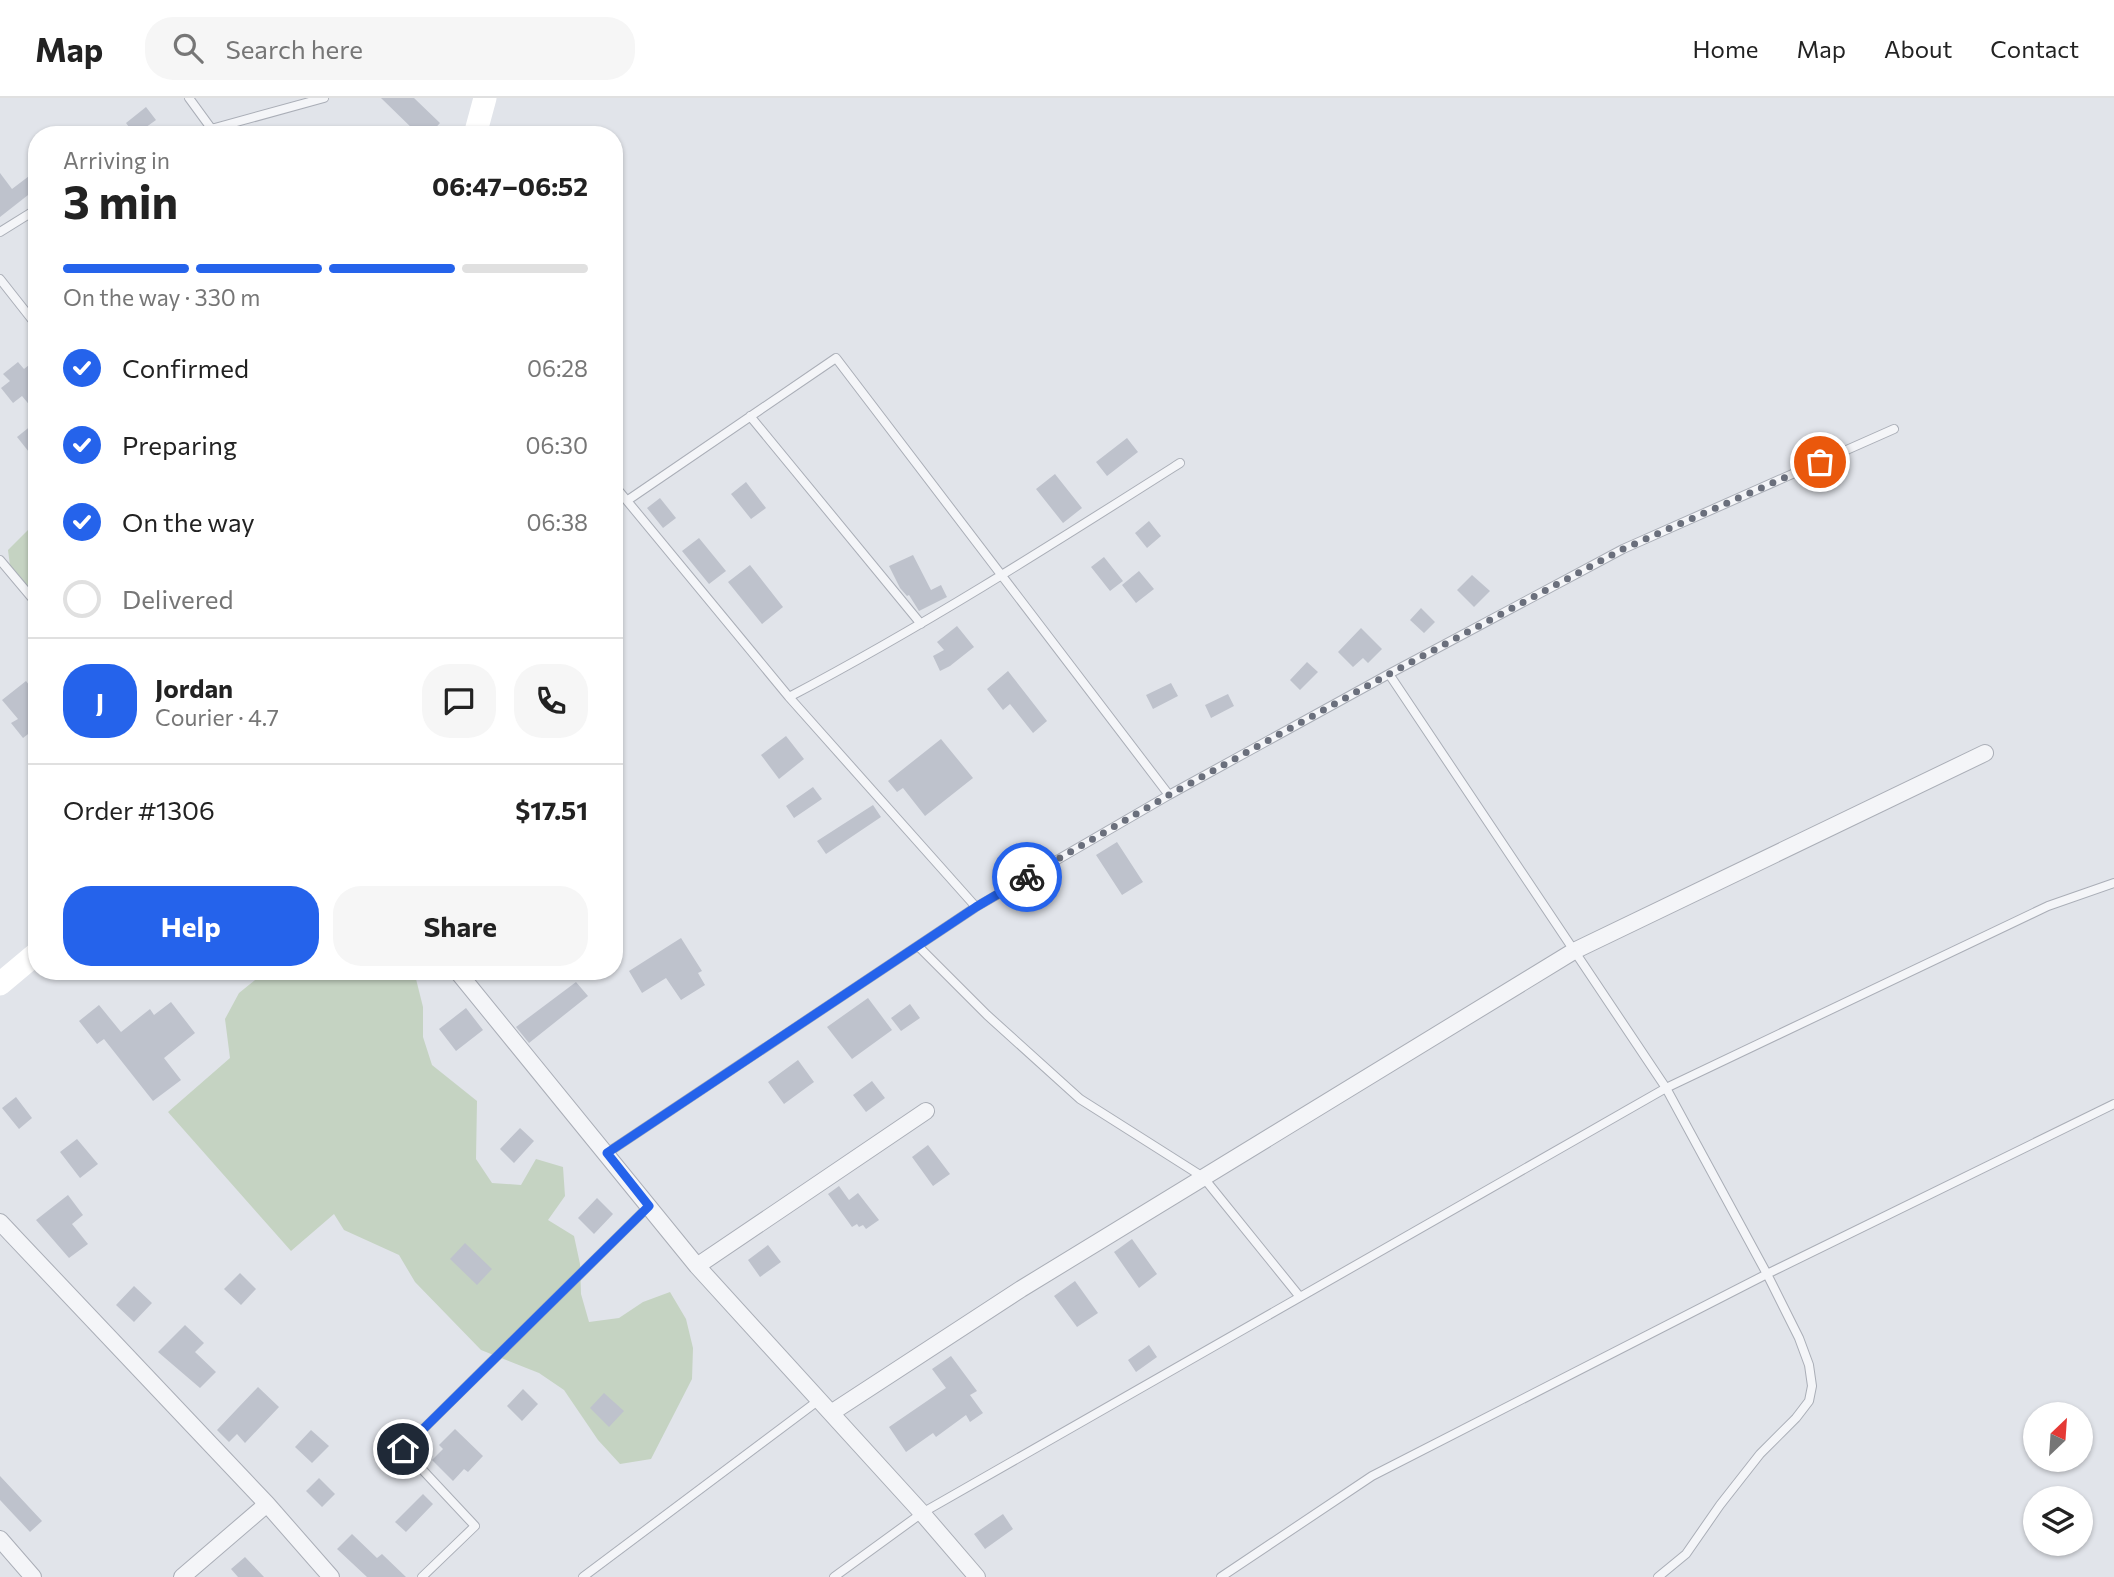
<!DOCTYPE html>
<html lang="en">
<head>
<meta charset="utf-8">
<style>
  :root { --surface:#fff; --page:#f6f6f6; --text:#222; --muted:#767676; --line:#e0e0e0; --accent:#2563eb }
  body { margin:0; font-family:Commissioner,sans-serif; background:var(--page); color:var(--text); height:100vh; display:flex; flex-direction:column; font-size:26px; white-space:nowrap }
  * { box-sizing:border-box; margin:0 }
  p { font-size:23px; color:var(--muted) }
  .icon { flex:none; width:38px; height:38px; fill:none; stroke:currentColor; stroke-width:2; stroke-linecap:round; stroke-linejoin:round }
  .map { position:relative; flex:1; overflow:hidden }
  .drawer { position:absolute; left:28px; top:28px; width:595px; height:854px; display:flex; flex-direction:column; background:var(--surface); border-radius:28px; box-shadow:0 2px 5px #0004 }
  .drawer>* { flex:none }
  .needle { width:46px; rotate:25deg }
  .controls { position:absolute; left:2023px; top:1304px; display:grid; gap:14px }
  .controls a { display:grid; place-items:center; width:70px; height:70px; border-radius:50%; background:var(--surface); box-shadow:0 2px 5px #0004; font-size:35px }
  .pin { position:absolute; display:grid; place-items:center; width:60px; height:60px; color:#fff; margin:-30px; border:4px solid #fff; border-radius:50%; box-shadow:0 2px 7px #0007 }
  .courier { position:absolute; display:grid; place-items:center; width:70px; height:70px; margin:-35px; border:5px solid #2563eb; border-radius:50%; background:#fff; color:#222; box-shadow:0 2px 9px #0007 }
  .summary em { font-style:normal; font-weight:700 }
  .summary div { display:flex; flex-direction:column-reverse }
  .summary { display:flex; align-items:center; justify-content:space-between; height:119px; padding:0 35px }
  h1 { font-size:46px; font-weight:700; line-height:52px }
  .bar { display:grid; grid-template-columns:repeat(4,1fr); gap:10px 7px; align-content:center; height:84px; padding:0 35px }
  .bar i { height:9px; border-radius:5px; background:var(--line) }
  .bar .active { background:var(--accent) }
  .bar p { grid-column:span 4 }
  .line { display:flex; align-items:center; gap:18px; padding:0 35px; border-top:2px solid var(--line) }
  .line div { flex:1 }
  .round { display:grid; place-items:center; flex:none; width:74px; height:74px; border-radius:28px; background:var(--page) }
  ol { padding:0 35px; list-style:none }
  li { display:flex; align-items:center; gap:21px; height:77px }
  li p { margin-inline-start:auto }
  li .icon { padding:7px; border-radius:50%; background:var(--accent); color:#fff; stroke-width:4 }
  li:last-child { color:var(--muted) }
  li i { width:38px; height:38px; border:4px solid var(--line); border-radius:50% }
  .button { display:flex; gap:14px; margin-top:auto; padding:14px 35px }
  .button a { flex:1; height:80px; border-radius:28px; background:var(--accent); color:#fff; font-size:28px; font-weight:700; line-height:80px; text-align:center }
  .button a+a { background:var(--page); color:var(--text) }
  header { display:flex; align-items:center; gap:42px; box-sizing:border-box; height:98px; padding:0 35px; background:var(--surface); border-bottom:2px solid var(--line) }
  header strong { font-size:33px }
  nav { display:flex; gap:38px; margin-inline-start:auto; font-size:24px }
  .search { width:490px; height:63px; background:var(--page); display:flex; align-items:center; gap:18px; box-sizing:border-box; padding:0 24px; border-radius:28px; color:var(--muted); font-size:26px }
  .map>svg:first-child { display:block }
</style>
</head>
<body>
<header>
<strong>Map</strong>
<div class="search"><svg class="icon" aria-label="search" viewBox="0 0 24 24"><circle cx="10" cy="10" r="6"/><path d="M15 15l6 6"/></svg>Search here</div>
<nav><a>Home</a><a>Map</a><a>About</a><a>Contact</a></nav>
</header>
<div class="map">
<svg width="2114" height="1479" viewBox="0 0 2114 1479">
  <rect width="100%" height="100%" fill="#e1e4ea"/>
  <!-- green -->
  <path fill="#c5d3c2" d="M 37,429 L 37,504 L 34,505 L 12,483 L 8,452 L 29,431 Z
    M 266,873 L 414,873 L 423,909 L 423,939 L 432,967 L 477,1003 L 476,1061 L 492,1085 L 521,1087 L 536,1061 L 563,1069 L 565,1098 L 548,1122 L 574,1138 L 580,1166 L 581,1196 L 589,1224 L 619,1220 L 643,1204 L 670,1194 L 686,1221 L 693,1250 L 692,1281 L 651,1361 L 620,1366 L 598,1342 L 564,1292 L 539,1275 L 481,1252 L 415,1184 L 399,1157 L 344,1132 L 334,1116 L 291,1153 L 168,1014 L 230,960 L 225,921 L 239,895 Z"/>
  <!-- building -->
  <path fill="#bec2cc" d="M 381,0 L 414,0 L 440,25 L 429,37 L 419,37 Z
    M 146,9 L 156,22 L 135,37 L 126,25 Z
    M 37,72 L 37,90 L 0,119 L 0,75 L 12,91 Z
    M 18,264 L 24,271 L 29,267 L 37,277 L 37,316 L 22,298 L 13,305 L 1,290 L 10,283 L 3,276 Z
    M 37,323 L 37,364 L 17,339 Z
    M 1127,340 L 1138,354 L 1107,378 L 1096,364 Z
    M 1055,376 L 1082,410 L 1063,425 L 1036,391 Z
    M 746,384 L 766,410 L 751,421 L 731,396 Z
    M 660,400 L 676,420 L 663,430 L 647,410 Z
    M 1149,423 L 1161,438 L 1147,450 L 1135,435 Z
    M 699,440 L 726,473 L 709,486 L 682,453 Z
    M 913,457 L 931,492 L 941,487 L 947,499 L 919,513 L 909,497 L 907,498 L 900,490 L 889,468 Z
    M 1104,459 L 1123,483 L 1110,493 L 1091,469 Z
    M 750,467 L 783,509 L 762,526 L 728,484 Z
    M 1139,473 L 1154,491 L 1136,505 L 1122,487 Z
    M 1472,477 L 1490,493 L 1474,509 L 1457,492 Z
    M 1421,510 L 1435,524 L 1424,535 L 1410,522 Z
    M 957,528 L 974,549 L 950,568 L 940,573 L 933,558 L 944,552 L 937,544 Z
    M 1361,530 L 1382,551 L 1368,565 L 1363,560 L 1353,569 L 1338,554 Z
    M 1307,564 L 1318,574 L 1300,592 L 1290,582 Z
    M 1008,573 L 1047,623 L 1033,635 L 1010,606 L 1003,612 L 987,591 Z
    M 26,583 L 37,597 L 37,629 L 23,640 L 11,625 L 18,621 L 2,602 Z
    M 1171,585 L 1178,598 L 1153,611 L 1146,597 Z
    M 1228,596 L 1234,608 L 1211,620 L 1205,607 Z
    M 786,638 L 804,661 L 779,681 L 761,657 Z
    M 941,641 L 973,680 L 925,718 L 903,690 L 897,694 L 888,683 Z
    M 813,689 L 822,701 L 794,720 L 786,708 Z
    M 873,707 L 881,719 L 826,756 L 817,743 Z
    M 1117,744 L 1143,784 L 1122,797 L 1096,757 Z
    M 681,840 L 702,873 L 698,875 L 705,887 L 681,902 L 666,880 L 642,895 L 629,873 Z
    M 576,884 L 588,898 L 529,945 L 516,929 Z
    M 868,900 L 892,932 L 852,961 L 827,929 Z
    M 171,904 L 195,935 L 164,960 L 181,982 L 153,1003 L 104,941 L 97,946 L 79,923 L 99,907 L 121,934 L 150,911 L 154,917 Z
    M 910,906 L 920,920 L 901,933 L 891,920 Z
    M 466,910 L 483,932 L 456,953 L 439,931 Z
    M 798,962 L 814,984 L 784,1006 L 768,984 Z
    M 872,983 L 885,1000 L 866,1014 L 853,997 Z
    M 16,999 L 32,1020 L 19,1031 L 2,1010 Z
    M 520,1030 L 534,1043 L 514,1065 L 500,1051 Z
    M 77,1041 L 98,1066 L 80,1080 L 60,1054 Z
    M 928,1047 L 950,1076 L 933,1088 L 912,1059 Z
    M 839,1088 L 849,1102 L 858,1095 L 879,1122 L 866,1131 L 863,1127 L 859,1129 L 857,1126 L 852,1129 L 828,1096 Z
    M 68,1097 L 83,1117 L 72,1126 L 88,1146 L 69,1160 L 36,1122 Z
    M 597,1100 L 613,1116 L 594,1136 L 578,1120 Z
    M 1132,1141 L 1157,1176 L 1139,1190 L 1114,1154 Z
    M 465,1145 L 492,1171 L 477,1187 L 450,1161 Z
    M 768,1147 L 781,1164 L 760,1179 L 748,1162 Z
    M 240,1175 L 256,1191 L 241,1207 L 224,1191 Z
    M 1075,1183 L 1098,1215 L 1077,1229 L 1054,1198 Z
    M 134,1188 L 152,1205 L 134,1224 L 116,1207 Z
    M 185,1227 L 204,1245 L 195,1254 L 216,1274 L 200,1290 L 158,1254 Z
    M 1149,1247 L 1157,1259 L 1136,1274 L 1128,1262 Z
    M 951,1258 L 977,1293 L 970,1297 L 983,1315 L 970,1324 L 966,1317 L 936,1339 L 933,1335 L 906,1354 L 889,1329 L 946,1290 L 932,1271 Z
    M 258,1289 L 279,1309 L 245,1345 L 237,1336 L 229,1344 L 217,1332 Z
    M 523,1291 L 538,1306 L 522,1323 L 507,1308 Z
    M 604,1295 L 624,1313 L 609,1329 L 590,1310 Z
    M 455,1331 L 483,1358 L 468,1374 L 464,1371 L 453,1383 L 432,1362 L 443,1351 L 439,1347 Z
    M 311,1332 L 329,1348 L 312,1365 L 295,1349 Z
    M 0,1378 L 42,1423 L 30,1434 L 0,1402 Z
    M 319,1380 L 335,1396 L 322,1409 L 306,1393 Z
    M 423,1396 L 433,1406 L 406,1434 L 395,1424 Z
    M 1003,1416 L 1013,1431 L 985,1451 L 974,1436 Z
    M 352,1436 L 377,1460 L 382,1456 L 406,1479 L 367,1479 L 337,1451 Z
    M 245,1459 L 264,1479 L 238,1479 L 231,1471 Z"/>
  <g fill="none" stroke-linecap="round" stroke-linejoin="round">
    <defs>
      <path id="lane" d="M 189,0 L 216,37
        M 198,37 L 211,31 L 324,0
        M 0,134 L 37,111
        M 0,181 L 37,228
        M 750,318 L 921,526
        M 614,387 L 789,599 L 976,809
        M 628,402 L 836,260 L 1169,697
        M 0,462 L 37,506
        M 1389,576 L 1666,990 L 1767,1176 L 1799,1240 L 1809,1267 L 1812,1288 L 1809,1303 L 1796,1320 L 1760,1356 L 1720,1407 L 1686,1456 L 1658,1479
        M 789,599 C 924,528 1051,447 1180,365
        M 918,848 L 987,917 L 1080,1001 L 1203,1079 L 1300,1199
        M 607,1055 L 976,809 L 1169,697 L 1389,576 L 1623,451 L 1894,331
        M 422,1479 L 475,1428 L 403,1351 L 649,1108
        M 583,1479 L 819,1302
        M 834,1479 L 922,1415 L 1666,990 L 2048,808 L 2114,785
        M 1221,1479 L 1372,1378 L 1767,1176 L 2114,1006"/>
      <path id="street" d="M 457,873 L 697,1168 L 922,1415 L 977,1479
        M 0,1124 L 267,1406 L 331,1479
        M 697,1168 L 926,1013
        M 831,1315 L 1021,1191 L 1574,853 L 1985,655
        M 0,1441 L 33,1479
        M 182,1479 L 267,1406"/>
    </defs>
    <!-- lane casing -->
    <use href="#lane" stroke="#aaaeb7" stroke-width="10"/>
    <!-- street casing -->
    <use href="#street" stroke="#aaaeb7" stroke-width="18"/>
    <!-- lane -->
    <use href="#lane" stroke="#f4f5f8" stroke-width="8"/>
    <!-- street -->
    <use href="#street" stroke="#f4f5f8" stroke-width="16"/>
    <!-- secondary -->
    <path stroke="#fff" stroke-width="23" d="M 475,37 L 485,0
      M 0,886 L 37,855"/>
  </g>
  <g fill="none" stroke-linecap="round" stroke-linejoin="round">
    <!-- done -->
    <path stroke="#6a6f7c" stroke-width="7" stroke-dasharray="0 12.6" d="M 1027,779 L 1169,697 L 1389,576 L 1623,451 L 1820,364"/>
    <!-- route -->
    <path stroke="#2563eb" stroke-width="9" d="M 403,1351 L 649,1108 L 607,1055 L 976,809 L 1027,779"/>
  </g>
</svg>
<div class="controls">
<a><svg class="needle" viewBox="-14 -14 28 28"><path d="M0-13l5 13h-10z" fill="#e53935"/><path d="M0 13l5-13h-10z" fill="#767676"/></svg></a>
<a><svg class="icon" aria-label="layers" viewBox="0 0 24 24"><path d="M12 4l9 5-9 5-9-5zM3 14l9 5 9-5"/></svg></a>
</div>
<div class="pin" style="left:1820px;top:364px;background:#ea580c"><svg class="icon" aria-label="bag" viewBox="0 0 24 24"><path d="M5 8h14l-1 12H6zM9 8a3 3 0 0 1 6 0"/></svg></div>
<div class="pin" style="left:403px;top:1351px;background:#1f2937"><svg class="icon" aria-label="home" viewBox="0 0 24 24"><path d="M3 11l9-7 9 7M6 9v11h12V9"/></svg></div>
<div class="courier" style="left:1027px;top:779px"><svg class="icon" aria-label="bike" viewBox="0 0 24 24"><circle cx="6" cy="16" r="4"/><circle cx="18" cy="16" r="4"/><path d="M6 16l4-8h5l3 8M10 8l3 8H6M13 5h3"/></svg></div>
<section class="drawer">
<div class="summary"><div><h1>3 min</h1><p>Arriving in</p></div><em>06:47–06:52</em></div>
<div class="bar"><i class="active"></i><i class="active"></i><i class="active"></i><i></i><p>On the way · 330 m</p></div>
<ol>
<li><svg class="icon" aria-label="check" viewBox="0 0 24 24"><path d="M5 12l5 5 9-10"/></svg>Confirmed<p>06:28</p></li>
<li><svg class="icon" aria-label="check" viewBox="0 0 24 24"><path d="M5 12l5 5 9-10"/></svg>Preparing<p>06:30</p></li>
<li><svg class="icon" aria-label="check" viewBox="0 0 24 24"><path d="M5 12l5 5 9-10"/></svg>On the way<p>06:38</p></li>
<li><i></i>Delivered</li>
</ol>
<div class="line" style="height:126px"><b class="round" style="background:var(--accent);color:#fff">J</b><div><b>Jordan</b><p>Courier · 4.7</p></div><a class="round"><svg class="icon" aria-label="chat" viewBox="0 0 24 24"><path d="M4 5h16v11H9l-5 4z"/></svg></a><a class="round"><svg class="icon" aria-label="phone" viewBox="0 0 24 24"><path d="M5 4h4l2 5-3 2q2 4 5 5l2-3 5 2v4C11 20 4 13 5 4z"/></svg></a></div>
<div class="line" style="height:91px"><div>Order #1306</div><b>$17.51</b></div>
<div class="button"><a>Help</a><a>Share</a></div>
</section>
</div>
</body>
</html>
